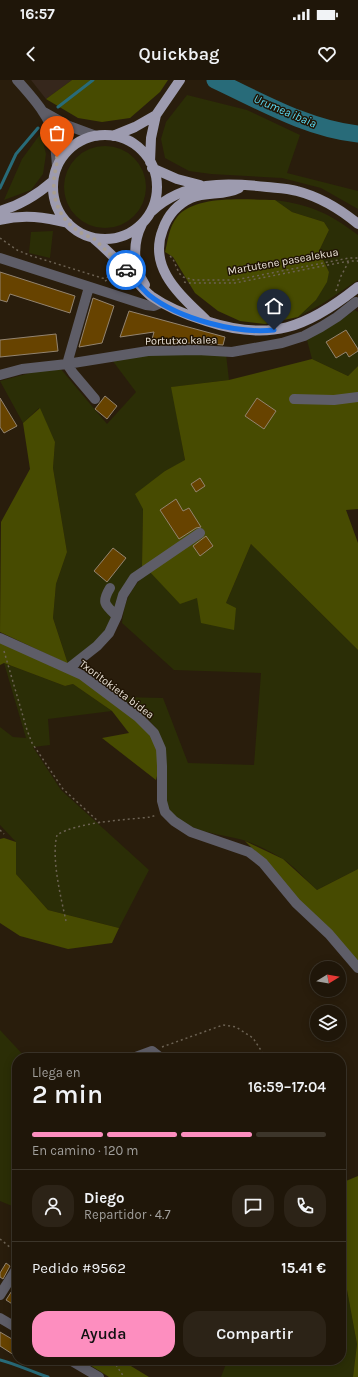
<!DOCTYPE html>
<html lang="es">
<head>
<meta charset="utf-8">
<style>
  :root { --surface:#1f1609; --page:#2c2317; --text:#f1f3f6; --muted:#a19f9c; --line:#3c352a; --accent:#fd8ebf }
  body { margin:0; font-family:Karla,sans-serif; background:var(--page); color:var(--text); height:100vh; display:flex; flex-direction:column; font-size:15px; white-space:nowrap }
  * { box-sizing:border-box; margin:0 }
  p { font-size:13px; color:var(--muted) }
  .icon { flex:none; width:22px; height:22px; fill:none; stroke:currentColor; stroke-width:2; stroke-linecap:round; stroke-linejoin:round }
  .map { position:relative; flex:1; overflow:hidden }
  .sheet { position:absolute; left:12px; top:973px; width:334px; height:312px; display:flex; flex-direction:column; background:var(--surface); border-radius:16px; box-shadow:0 2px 10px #0003,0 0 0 1px var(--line) }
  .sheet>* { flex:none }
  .needle { width:26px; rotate:79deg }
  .buttons { position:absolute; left:310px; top:881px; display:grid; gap:8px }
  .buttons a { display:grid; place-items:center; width:36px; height:36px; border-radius:50%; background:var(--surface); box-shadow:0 2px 10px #0003,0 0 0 1px var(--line); font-size:20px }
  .pin { position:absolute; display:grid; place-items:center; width:34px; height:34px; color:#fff; margin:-41px -17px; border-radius:50% 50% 50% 0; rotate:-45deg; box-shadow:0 0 4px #0007 }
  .pin .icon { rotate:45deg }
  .courier { position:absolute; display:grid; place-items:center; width:40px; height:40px; margin:-20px; border:3px solid #1a73e8; border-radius:50%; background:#fff; color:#222; box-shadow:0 1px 5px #0007 }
  .headline em { font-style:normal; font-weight:600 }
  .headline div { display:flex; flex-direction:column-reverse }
  .headline { display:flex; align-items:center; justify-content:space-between; height:68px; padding:0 20px }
  h1 { font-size:26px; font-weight:600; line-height:30px }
  .bar { display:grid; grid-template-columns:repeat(4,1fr); gap:6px 4px; align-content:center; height:48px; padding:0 20px }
  .bar i { height:5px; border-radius:3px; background:var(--line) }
  .bar .on { background:var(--accent) }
  .bar p { grid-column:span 4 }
  .line { display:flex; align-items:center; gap:10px; padding:0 20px; border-top:1px solid var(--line) }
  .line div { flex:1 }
  .round { display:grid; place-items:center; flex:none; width:42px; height:42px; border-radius:16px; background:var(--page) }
  .primary-button { display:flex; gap:8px; margin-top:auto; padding:8px 20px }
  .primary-button a { flex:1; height:46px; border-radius:16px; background:var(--accent); color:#111; font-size:16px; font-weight:600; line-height:46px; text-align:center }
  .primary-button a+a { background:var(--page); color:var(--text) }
  .status { display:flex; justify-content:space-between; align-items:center; height:28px; padding:0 20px; background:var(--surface); direction:ltr }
  .status svg { height:11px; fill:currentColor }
  header { display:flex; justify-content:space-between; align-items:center; height:52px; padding:0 20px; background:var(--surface); font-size:18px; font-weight:600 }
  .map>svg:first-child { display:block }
</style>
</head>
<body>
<div class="status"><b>16:57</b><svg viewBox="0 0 49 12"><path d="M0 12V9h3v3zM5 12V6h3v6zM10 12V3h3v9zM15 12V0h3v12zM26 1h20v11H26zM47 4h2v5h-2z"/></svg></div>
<header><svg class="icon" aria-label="back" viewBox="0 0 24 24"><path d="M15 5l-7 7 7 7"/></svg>Quickbag<svg class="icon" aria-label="heart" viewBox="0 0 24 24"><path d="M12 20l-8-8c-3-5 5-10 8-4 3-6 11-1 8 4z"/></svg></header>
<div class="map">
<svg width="358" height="1297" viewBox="0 0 358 1297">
  <rect width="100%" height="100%" fill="#291d0c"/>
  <!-- industrial -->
  <path fill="#36271c" d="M 31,0 L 72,0 L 46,19 Z"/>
  <!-- green -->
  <path fill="#2b2e06" d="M 187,15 L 247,30 L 300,55 L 287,93 L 358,111 L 358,129 L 321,108 L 282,98 L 211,94 L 189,91 L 165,78 L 161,59 L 166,42 Z
    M 41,53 L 46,74 L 43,94 L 31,110 L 4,120 L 22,79 Z
    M64 107a41 41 0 1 1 82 0a41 41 0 1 1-82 0Z
    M 275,120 C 311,125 329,133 358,155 L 358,200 L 322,224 L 298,237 L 316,220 L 329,192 L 319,171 L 329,150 L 324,142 L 292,132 Z
    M 53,151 L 50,178 L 29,173 L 31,152 Z
    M 355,230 L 358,232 L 358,286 L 348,296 L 312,279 L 307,260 L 333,245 Z
    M 164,272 L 226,274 L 229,300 L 172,307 L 185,381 L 165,391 L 143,429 L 142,486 L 129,498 L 109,545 L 97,561 L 68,584 L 53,538 L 56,504 L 67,472 L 53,388 L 55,362 L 39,328 L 23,343 L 0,301 L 34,292 L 60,288 L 107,344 L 136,312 L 112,280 Z
    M 251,464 L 358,570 L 358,789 L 317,810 C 306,800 294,786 283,779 C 273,773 254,763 243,760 C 217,753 179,752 165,723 L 157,649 L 146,637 L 121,617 L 163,618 L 188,683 L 254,685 L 261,593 L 174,590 L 122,543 C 125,518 131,508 149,491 L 197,518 L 226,523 Z
    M 4,583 L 65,606 L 73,604 L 112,631 L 48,639 L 50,665 L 33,667 L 61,710 L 149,790 L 119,848 L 48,830 L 16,794 L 16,762 L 0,745 L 0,647 L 13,657 L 26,658 Z
    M 0,950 L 26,978 L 17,978 L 17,1128 L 0,1121 Z
    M 347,1210 L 357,1264 L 353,1297 L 221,1297 L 227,1281 L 226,1280 L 341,1280 L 341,1213 Z"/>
  <!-- forest -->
  <path fill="#474b01" d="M 72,0 L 168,0 L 160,12 L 130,38 L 102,42 L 78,38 L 46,19 Z
    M 275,120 L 292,132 L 324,142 L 329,150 L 319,171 L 329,192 L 327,202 L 316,220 L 298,237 L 265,244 L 240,241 L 218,231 L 195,213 L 173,177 L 165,172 C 168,160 169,147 177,137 C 196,114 247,120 275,120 Z
    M 312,279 L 348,296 L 358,286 L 358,429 L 346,430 L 358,463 L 358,570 L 251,464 L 226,523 L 236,528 L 234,550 L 201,543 L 197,518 L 180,524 L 149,491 L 142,486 L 143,429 L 135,414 L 165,391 L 185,380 L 171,307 L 229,300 Z
    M 40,328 L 55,362 L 53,388 L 67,472 L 56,504 L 53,538 L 68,584 L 0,552 L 1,442 L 30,389 L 23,343 Z
    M 0,561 L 82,598 L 135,638 L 152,655 L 158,669 L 159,688 L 156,700 L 102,658 L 129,653 L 112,631 L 73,604 L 65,606 L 4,583 L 0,585 Z
    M 4,758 L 16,762 L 16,794 L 48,830 L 119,848 L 112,863 L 68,869 L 20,856 L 0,843 L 0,759 Z
    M 245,761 L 283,779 L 317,810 L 358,789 L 358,883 L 299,823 L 266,782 Z
    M 358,1096 L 358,1297 L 353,1297 L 357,1264 L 347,1210 L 341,1213 L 341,1103 Z
    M 82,1280 L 121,1280 L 149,1297 L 109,1297 Z"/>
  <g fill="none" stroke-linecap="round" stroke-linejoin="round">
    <!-- stream -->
    <path stroke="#286b79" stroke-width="3" d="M 58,27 L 93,0
      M 0,108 L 16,74 L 38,48
      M 0,1280 C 16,1284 32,1292 48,1297"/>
    <!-- river -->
    <path stroke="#286b79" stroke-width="17" d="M 215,0 C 260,21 308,49 358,54"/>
  </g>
  <!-- building -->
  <path fill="#674300" stroke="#938470" d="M 0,192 L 75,216 L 70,233 L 10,214 L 7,222 L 0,220 Z
    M 93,218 L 114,226 L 102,263 L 79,267 Z
    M 129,231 L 225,257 L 223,265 L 197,263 L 151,263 L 154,252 L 120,257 Z
    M 346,250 L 358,269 L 358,271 L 349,277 L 346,272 L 336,278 L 326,262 Z
    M 56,254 L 58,271 L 0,277 L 0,260 Z
    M 105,316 L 117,326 L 107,339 L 95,329 Z
    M 0,318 L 17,346 L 4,353 L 0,347 Z
    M 257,318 L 276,331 L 264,349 L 245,336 Z
    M 200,398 L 205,406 L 196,412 L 191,404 Z
    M 176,419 L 183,431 L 189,428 L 201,447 L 196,448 L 179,459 L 160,430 Z
    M 206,456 L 213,466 L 200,476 L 193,466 Z
    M 113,468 L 126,478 L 107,502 L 94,491 Z
    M 6,1183 L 10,1186 L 3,1199 L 0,1197 L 0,1193 Z
    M 17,1203 L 17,1227 L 6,1220 Z
    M 0,1252 L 17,1262 L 17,1277 L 0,1266 Z"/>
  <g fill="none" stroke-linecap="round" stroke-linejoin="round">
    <!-- path -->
    <path stroke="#6c6253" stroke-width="1.5" stroke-dasharray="2 3" stroke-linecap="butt" d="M 0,158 L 17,170 L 29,175 L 102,198 C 108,199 111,195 113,189
      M 170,176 L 173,179 L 179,193 L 183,197 L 194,200 L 235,200 L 349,178 L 358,178
      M 105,201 L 111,198 L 115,192
      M 184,202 L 188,203 L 235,203 L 349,181 L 358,181
      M 336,211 L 341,196 L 349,181
      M 4,571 L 27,650 L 32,663 L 63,709 L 100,743
      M 0,750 L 4,754
      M 66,841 C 61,818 51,778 57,755 C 77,742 125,740 151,737 L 156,735
      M 162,967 L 223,945 L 236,947 L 253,958 L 266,978
      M 170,973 L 180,978
      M 0,1159 L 17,1173
      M 115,1280 L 116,1285 L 124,1297"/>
    <!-- minor -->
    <path stroke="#5e5d67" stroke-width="10" d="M 17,0 C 26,10 36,21 43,32 C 54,47 56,68 57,87
      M 44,32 L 69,46 L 96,56
      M 0,178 L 146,225 L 154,226 L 161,223
      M 67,284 L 89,207
      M 67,284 L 73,293 L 95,319
      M 0,295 L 22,289 L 67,284 L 148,271 L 197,270 L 232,272 L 282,263 L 304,256 L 321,247 L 337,237 L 356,222
      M 294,319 L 334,320 L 358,317
      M 110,508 C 101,523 105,525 117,536
      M 0,558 L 82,595 L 138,637 L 154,653 L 161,669 L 162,686 L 162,721 L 165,732 L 174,741 L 191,752 L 249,772 L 263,783 L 296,823 L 329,854 L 358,888
      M 69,588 L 97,566 L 109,553 L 117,536 L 123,515 L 134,498 L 200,453
      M 133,978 L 152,971 L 161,978
      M 0,1215 L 17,1188
      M 0,1238 L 17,1248
      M 70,1280 L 99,1297"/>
    <!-- major -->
    <path stroke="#9d9baf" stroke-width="10" d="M53 107a52 52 0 1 1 104 0a52 52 0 1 1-104 0Z
      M 113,56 L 135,47 L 156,35
      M 150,82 L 151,58 L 156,35 L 180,0
      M 152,88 L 177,99 L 200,105
      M 0,131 C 21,125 37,115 53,101
      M 152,131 C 185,101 225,102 267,107 C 276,108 287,108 297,111 C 320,117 340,129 358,144
      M 0,140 C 24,134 45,137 68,143
      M 142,144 C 132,164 133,186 145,205
      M 93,158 C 105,168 117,180 128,192 C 136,200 142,209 151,216 C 168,228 186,235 206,241 C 270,262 307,248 358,207
      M 207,241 C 182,216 147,189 163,149 C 168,135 178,124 191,118 C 206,111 224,116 239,108"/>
  </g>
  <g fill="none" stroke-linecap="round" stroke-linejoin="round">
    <!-- done -->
    <path stroke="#a89e91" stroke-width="4" stroke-dasharray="0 7.2" d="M 57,77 C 57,88 54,92 54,102 C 52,128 68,150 93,158 L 126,190"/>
    <!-- route -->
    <path stroke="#1a73e8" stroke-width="5" d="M 126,190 C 134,198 141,208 149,215 C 179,239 237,254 274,250"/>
  </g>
  <g text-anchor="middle" stroke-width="3" stroke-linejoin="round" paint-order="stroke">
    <!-- street labels -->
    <g font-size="11" fill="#ece4d9" stroke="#201404">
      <text transform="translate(283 181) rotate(-10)" y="4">Martutene pasealekua</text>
      <text transform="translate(181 260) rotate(-1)" y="4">Portutxo kalea</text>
      <text transform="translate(117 609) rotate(37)" y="4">Txoritokieta bidea</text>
    </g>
    <!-- water labels -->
    <g font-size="12" font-style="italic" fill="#5bdbf6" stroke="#201404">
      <text transform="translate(285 31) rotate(23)" y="4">Urumea ibaia</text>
    </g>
  </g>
</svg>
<div class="buttons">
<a><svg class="needle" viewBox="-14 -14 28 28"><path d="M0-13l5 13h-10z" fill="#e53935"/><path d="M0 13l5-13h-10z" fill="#a19f9c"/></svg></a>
<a><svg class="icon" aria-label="layers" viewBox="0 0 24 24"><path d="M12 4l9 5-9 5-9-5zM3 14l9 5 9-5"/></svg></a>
</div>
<div class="pin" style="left:57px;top:77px;background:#ea580c"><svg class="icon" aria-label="bag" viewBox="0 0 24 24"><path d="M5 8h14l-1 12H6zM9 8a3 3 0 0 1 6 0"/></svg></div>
<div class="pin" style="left:274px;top:250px;background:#1f2937"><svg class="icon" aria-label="home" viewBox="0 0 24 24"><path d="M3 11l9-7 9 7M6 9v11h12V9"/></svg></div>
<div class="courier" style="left:126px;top:190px"><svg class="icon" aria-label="car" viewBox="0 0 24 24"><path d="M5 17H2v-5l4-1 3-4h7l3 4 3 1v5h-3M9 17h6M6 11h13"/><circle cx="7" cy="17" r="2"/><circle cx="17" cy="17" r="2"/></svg></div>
<section class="sheet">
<div class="headline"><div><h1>2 min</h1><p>Llega en</p></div><em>16:59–17:04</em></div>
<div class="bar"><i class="on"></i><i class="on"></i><i class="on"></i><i></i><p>En camino · 120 m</p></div>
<div class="line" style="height:72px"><a class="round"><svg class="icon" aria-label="person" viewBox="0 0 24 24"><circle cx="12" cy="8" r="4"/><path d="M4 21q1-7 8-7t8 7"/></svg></a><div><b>Diego</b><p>Repartidor · 4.7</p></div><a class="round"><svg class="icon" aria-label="chat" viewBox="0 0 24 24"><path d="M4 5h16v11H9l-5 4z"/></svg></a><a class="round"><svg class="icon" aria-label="phone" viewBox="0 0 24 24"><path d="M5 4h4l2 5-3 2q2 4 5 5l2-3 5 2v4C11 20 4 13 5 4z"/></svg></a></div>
<div class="line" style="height:52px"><div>Pedido #9562</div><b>15.41 €</b></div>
<div class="primary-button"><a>Ayuda</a><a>Compartir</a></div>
</section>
</div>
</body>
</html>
